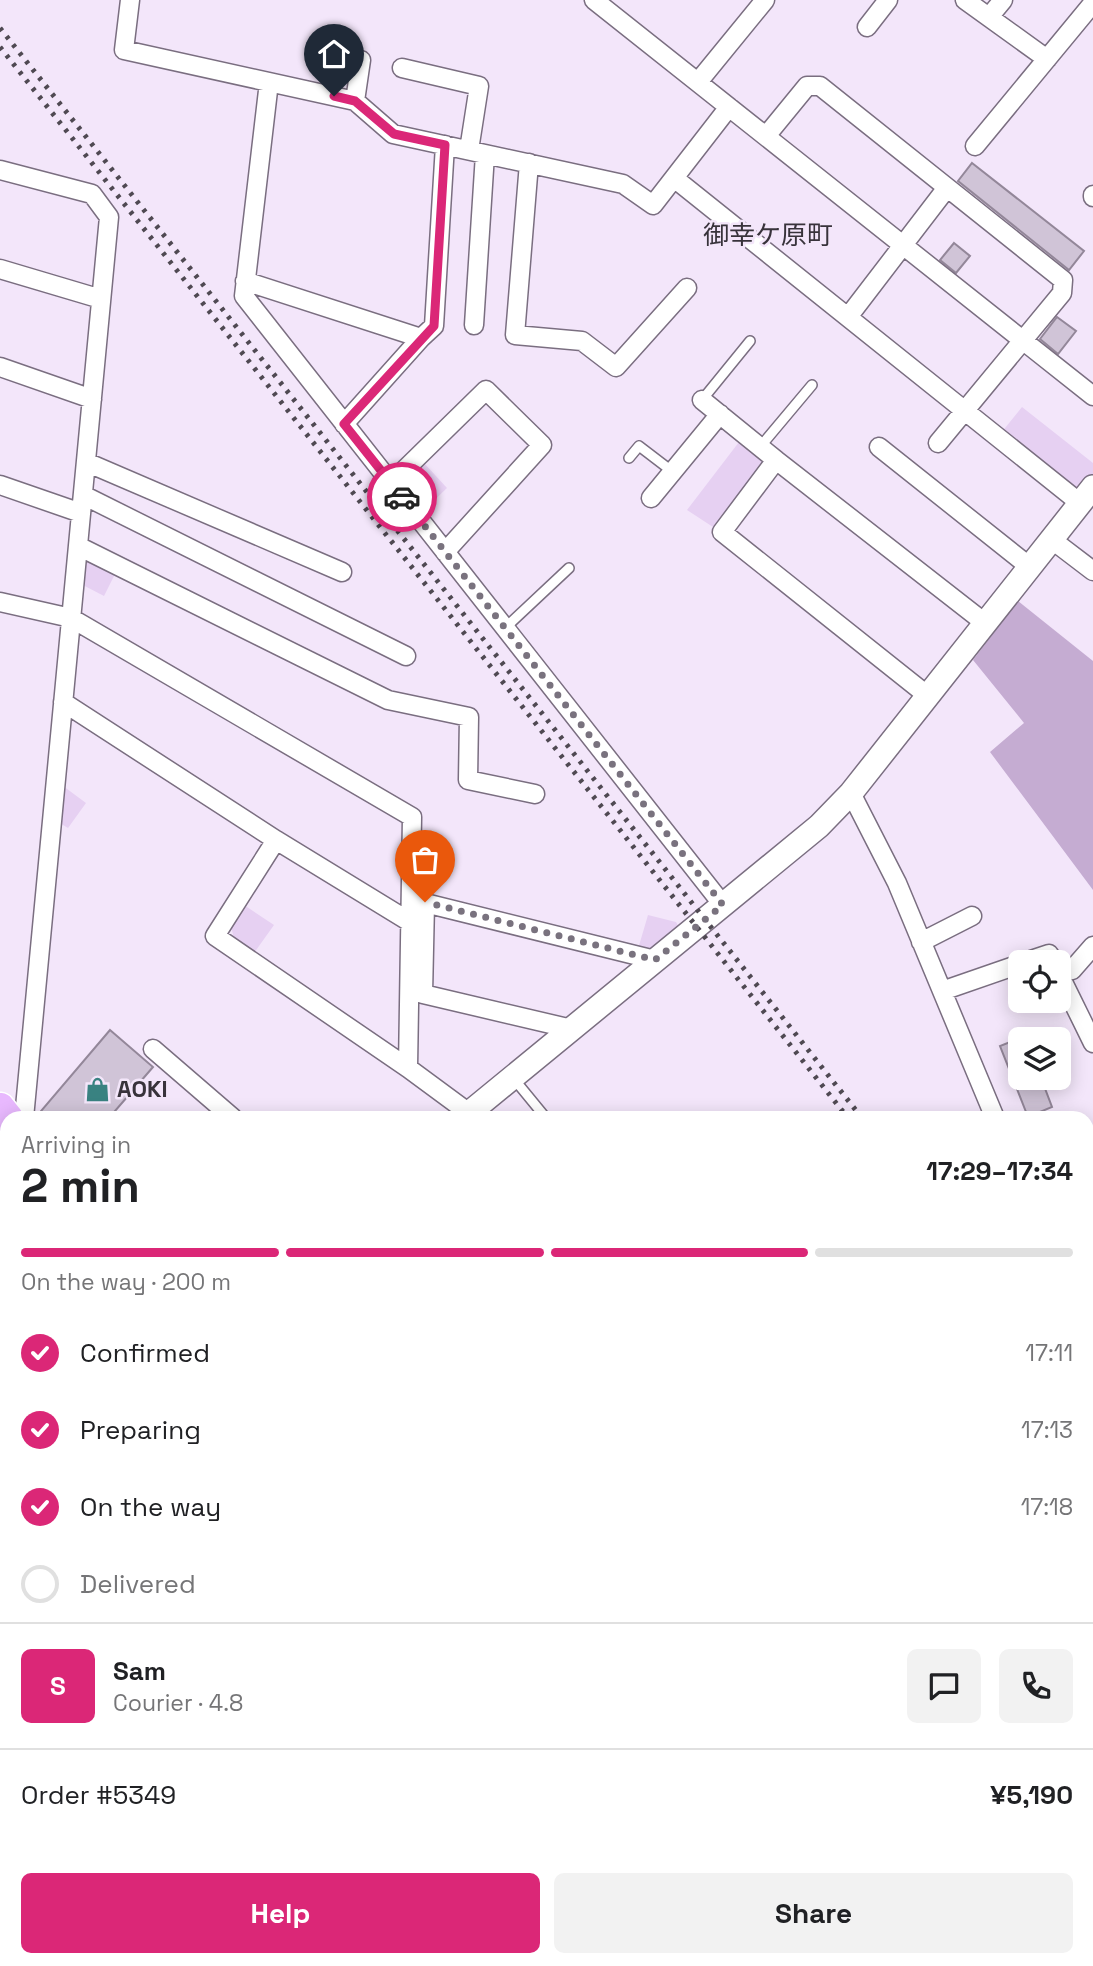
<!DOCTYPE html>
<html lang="en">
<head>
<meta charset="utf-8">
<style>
  :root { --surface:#fff; --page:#f2f2f2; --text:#202124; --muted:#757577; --line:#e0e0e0; --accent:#db2777 }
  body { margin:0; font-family:"Space Grotesk","Noto Sans JP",sans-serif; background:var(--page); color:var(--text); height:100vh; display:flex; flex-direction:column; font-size:26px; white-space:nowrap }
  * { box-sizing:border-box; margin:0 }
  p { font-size:23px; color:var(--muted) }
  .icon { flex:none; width:38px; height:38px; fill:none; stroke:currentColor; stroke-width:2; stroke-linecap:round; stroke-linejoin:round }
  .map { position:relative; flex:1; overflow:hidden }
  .drawer { position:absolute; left:0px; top:1111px; width:1094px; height:856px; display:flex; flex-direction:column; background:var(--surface); border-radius:21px 21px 0 0; box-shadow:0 4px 18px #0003 }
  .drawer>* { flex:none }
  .buttons { position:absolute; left:1008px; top:950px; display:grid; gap:14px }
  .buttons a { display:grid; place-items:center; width:63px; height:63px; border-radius:10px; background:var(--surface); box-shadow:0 4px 18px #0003; font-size:35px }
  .pin { position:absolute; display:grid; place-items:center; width:60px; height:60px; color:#fff; margin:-72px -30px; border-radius:50% 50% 50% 0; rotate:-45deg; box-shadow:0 0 7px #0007 }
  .pin .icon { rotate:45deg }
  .courier { position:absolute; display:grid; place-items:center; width:70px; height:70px; margin:-35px; border:5px solid #db2777; border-radius:50%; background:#fff; color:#222; box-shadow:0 2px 9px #0007 }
  .summary em { font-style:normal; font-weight:800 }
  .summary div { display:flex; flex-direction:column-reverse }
  .summary { display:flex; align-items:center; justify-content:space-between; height:119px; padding:0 21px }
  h1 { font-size:46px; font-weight:800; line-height:52px }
  .bar { display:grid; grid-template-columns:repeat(4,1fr); gap:10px 7px; align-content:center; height:84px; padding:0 21px }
  .bar i { height:9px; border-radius:5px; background:var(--line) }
  .bar .current { background:var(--accent) }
  .bar p { grid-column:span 4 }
  .line { display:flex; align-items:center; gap:18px; padding:0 21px; border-top:2px solid var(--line) }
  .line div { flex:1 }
  .round { display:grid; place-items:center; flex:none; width:74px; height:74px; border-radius:10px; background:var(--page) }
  ol { padding:0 21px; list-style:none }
  li { display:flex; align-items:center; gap:21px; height:77px }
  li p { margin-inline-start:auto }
  li .icon { padding:7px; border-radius:50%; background:var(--accent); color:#fff; stroke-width:4 }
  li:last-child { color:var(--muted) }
  li i { width:38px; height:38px; border:4px solid var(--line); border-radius:50% }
  .button { display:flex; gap:14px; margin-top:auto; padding:14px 21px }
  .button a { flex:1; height:80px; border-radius:10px; background:var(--accent); color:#fff; font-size:28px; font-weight:800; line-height:80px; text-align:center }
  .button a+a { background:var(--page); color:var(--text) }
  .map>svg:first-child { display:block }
</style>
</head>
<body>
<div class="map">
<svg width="1093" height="1966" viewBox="0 0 1093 1966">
  <rect width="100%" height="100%" fill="#f3e6fa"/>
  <!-- green -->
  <path fill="#e6d0f2" d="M 1022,407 L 1093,463 L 1093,475 L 1076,495 L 1001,433 Z
    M 739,442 L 761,457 L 761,465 L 713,527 L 687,510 Z
    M 424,463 L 447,488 L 421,513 L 405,494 L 405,484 Z
    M 86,556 L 116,572 L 104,596 L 77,582 Z
    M 59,783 L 86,803 L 68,828 L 55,820 Z
    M 244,905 L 274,925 L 254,953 L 234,939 L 231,926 Z
    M 648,915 L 676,922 L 679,927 L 651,951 L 638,949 Z
    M 150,1960 L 287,1960 L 292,1966 L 143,1966 Z"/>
  <!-- forest -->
  <path fill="#c5acd2" d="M 1018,601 L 1093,661 L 1093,890 L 990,752 L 1024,723 L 973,660 Z"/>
  <!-- building -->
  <path fill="#d0c4d7" stroke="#938799" stroke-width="2" d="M 972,163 L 1084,251 L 1069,270 L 958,181 Z
    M 954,243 L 970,256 L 956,273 L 940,260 Z
    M 1057,317 L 1076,331 L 1058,354 L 1040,339 Z
    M 110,1030 L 153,1067 L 109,1118 L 50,1118 L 41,1111 Z
    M 1020,1038 L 1020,1078 L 1041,1078 L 1052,1107 L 1028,1117 L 1000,1046 Z"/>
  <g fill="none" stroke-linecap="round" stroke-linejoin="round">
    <defs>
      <path id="service" d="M 702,400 L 750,341
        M 760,447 L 812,385
        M 629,458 L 639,446 L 673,472
        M 505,628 L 569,568
        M 514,1079 L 546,1118
        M 1087,1804 L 1093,1812"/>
      <path id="minor" d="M 130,0 L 124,50 L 355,101 L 393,134 L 623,184 L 653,205 L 729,107
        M 594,0 L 1093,396
        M 965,0 L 1047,59
        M 989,17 L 1003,0
        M 867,27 L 888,0
        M 329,54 L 361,60 L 355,101
        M 402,68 L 479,86 L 469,150
        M 269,82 L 244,296 L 723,905
        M 698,82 L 765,0
        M 766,136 L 807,86 L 820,86 L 1063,280 L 1062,293 L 938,443
        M 975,146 L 1093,3
        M 529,163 L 515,335 L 582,341 L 616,367 L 687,288
        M 0,170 L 92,194 L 109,217 L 24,1118
        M 674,178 L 1080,503
        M 1093,195 L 1093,197
        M 0,269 L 101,299
        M 245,281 L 421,338 L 434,326 L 445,145
        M 848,317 L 946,189
        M 474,325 L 485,154
        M 0,367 L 92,399
        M 702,400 L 776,460 L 722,532 L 928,696
        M 344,424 L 421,338
        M 879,447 L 1030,567
        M 776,460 L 985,623
        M 86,462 L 342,572
        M 391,483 L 486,390 L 542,445 L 445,552
        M 0,485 L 81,513
        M 83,495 L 406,656
        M 651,498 L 720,414
        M 1051,539 L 1093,571
        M 78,546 L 388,700 L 469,717 L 468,780 L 535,794
        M 0,602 L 71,618 L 412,817 L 408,1068
        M 63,702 L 276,840 L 410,922
        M 851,793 L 897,883 L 995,1118
        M 276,840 L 215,936 L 408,1068 L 469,1113
        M 921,942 L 972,916
        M 1025,962 L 1049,954 L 1053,962
        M 1059,972 L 1072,970 L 1093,946
        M 1059,974 L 1093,1043
        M 942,991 L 1020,964
        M 572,1029 L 423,994 L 425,903 L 655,960
        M 153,1049 L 233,1118
        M 1087,1339 L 1093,1339
        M 0,1369 L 7,1295
        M 0,1600 L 7,1608
        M 296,1960 L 301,1966
        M 481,1960 L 486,1966
        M 124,1966 L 131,1960
        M 369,1966 L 376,1960"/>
      <path id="tertiary" d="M 463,1118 L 819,826 L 851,793 L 1093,487
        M 0,1502 L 7,1496"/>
      <path id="trunk" d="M 0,1108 L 8,1118
        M 706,1960 L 711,1966"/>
    </defs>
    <!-- service casing -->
    <use href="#service" stroke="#7a6e80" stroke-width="12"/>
    <!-- minor casing -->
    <use href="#minor" stroke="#7a6e80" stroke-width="21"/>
    <!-- tertiary casing -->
    <use href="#tertiary" stroke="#7a6e80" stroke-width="26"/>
    <!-- trunk casing -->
    <use href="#trunk" stroke="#fff" stroke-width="33"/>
    <!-- service -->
    <use href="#service" stroke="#fff" stroke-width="9"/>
    <!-- minor -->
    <use href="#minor" stroke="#fff" stroke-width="18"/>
    <!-- tertiary -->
    <use href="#tertiary" stroke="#fff" stroke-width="23"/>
    <!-- trunk -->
    <use href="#trunk" stroke="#e8b8fe" stroke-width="30"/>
    <!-- rail -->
    <path stroke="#4f4952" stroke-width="5" stroke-dasharray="3.5 7" stroke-linecap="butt" d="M 0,28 L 862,1118
      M 0,47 L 848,1118
      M 1087,1402 L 1093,1410
      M 1087,1420 L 1093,1428"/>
  </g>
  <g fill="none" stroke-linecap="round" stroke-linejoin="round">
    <!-- done -->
    <path stroke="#79727e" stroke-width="7" stroke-dasharray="0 12.6" d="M 402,497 L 723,905 L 655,960 L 425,902"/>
    <!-- route -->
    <path stroke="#db2777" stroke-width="9" d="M 334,96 L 355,101 L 394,134 L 445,145 L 434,326 L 344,424 L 402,497"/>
  </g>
  <!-- icons -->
  <defs>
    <symbol id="shop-bare" viewBox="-9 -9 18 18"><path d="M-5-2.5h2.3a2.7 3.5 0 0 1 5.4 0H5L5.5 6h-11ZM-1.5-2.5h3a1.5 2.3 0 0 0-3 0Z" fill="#398281" stroke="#f3e6fa" stroke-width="2.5" paint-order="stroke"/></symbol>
  </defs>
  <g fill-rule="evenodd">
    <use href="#shop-bare" x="80" y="1072" width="35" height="35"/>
  </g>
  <g text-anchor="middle" stroke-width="5" stroke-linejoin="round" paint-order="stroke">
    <!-- poi labels -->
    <g font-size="23" font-weight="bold" fill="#38333b" stroke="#f3e6fa" text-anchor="start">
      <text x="117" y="1097">AOKI</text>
    </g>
    <!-- quarter labels -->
    <g font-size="26" fill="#38333b" stroke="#f3e6fa">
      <text x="768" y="244">御幸ケ原町</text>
    </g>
  </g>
</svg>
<div class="buttons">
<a><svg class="icon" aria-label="locate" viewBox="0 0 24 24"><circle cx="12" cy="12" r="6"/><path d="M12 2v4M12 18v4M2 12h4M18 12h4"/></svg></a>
<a><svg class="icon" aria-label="layers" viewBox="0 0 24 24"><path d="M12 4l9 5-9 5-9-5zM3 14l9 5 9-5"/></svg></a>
</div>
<div class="pin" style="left:425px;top:902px;background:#ea580c"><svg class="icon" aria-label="bag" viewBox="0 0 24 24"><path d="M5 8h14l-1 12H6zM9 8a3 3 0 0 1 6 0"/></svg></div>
<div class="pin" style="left:334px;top:96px;background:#1f2937"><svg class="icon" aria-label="home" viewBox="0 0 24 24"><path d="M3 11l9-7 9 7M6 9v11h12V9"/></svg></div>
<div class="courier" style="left:402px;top:497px"><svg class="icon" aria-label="car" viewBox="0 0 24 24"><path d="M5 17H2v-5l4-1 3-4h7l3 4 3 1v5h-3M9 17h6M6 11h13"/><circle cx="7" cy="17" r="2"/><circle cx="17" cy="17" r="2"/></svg></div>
<section class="drawer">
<div class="summary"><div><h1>2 min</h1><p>Arriving in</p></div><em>17:29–17:34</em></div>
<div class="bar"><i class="current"></i><i class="current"></i><i class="current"></i><i></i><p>On the way · 200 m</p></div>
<ol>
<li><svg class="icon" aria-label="check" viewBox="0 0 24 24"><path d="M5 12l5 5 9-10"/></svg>Confirmed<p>17:11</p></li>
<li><svg class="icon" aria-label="check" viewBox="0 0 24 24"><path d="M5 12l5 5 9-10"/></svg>Preparing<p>17:13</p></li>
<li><svg class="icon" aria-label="check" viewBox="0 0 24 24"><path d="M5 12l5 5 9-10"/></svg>On the way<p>17:18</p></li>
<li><i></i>Delivered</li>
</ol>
<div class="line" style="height:126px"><b class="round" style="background:var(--accent);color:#fff">S</b><div><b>Sam</b><p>Courier · 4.8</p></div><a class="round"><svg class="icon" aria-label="chat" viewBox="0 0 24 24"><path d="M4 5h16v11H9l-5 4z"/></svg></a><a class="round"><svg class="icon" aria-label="phone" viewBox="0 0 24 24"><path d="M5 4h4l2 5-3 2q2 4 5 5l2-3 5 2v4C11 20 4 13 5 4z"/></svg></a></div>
<div class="line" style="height:91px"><div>Order #5349</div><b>¥5,190</b></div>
<div class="button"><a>Help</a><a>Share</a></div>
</section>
</div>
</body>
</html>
